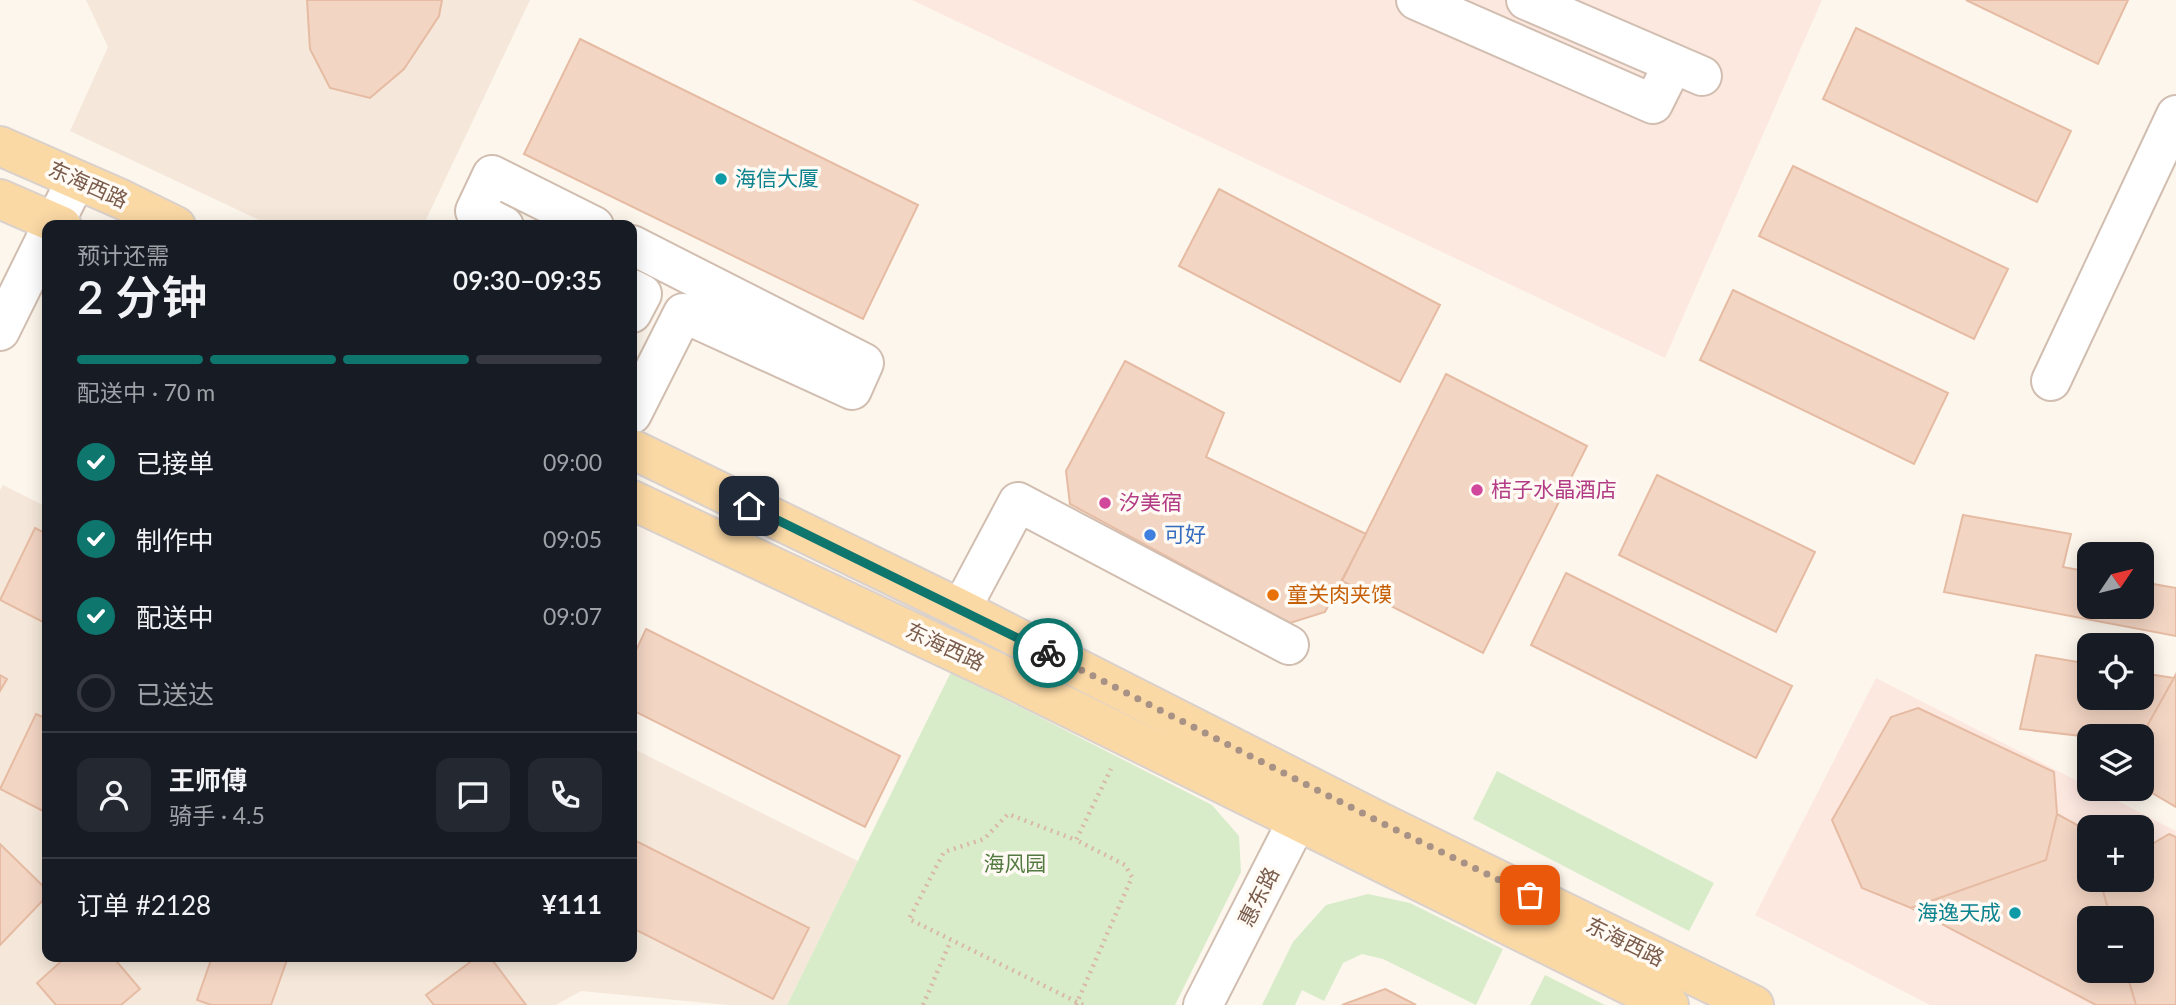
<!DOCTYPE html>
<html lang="zh">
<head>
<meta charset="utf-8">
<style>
  :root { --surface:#171b24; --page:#242831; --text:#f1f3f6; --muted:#9ea1a6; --line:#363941; --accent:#0f766e }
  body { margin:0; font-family:Lato,"Noto Sans SC",sans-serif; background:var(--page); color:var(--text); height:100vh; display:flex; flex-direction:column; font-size:26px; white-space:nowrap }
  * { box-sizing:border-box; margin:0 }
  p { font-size:23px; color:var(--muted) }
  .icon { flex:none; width:38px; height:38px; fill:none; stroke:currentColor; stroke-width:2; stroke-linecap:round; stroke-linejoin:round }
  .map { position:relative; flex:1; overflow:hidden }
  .details { position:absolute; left:42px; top:220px; width:595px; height:742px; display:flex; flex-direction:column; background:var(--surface); border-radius:14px; box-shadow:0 4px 18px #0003 }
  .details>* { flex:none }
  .needle { width:46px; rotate:55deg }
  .buttons { position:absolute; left:2077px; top:542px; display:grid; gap:14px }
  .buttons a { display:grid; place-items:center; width:77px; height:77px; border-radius:14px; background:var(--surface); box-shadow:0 4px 18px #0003; font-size:35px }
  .pin { position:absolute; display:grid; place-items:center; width:60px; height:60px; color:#fff; margin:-30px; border-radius:14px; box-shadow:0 4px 10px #0006 }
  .courier { position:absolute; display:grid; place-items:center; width:70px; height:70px; margin:-35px; border:5px solid #0f766e; border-radius:50%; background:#fff; color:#222; box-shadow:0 2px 9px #0007 }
  .headline em { font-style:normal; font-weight:600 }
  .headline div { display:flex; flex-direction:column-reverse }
  .headline { display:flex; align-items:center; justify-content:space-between; height:119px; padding:0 35px }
  h1 { font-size:46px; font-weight:600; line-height:52px }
  .bar { display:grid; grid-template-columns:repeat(4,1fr); gap:10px 7px; align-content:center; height:84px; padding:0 35px }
  .bar i { height:9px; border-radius:5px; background:var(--line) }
  .bar .current { background:var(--accent) }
  .bar p { grid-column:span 4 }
  .line { display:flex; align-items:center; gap:18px; padding:0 35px; border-top:2px solid var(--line) }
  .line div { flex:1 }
  .round { display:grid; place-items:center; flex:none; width:74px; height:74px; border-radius:14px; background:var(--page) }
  ol { padding:0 35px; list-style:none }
  li { display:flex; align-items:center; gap:21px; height:77px }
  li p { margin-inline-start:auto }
  li .icon { padding:7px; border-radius:50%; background:var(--accent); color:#fff; stroke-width:4 }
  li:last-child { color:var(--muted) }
  li i { width:38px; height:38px; border:4px solid var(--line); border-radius:50% }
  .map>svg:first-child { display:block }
</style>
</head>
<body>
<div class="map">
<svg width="2176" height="1005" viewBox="0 0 2176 1005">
  <rect width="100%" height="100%" fill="#fdf6ec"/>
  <!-- residential -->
  <path fill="#f5e8da" d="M 86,0 L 530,0 L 423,226 L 272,226 L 70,131 L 108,47 Z
    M 3,485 L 47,507 L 47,957 L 632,957 L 632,748 L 858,861 L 787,1005 L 728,1005 L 581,991 L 556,1005 L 0,1005 L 0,490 Z"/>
  <!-- commercial -->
  <path fill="#fde8e0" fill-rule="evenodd" d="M 912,0 L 1822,0 L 1665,358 Z
    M 1876,678 L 2089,787 L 2090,789 L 2094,789 L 2176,831 L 2176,1005 L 1930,1005 L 1755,915 ZM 2090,828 L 2142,828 L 2142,880 L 2090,880 ZM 2090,919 L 2142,919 L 2142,971 L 2090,971 Z"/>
  <!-- green -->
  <path fill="#d8ecc9" d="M 951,672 L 1212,805 L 1239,836 L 1241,872 L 1175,1005 L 787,1005 Z
    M 1497,771 L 1714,883 L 1689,931 L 1473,819 Z
    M 1368,894 L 1410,903 L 1503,949 L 1476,1005 L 1383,959 L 1362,954 L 1343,963 L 1324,1001 L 1302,990 L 1295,1005 L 1262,1005 L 1293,942 L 1326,905 Z
    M 1545,975 L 1605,1005 L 1530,1005 Z"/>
  <!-- building -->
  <path fill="#f3d5c3" stroke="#e6bba3" stroke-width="2" d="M 307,0 L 442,0 L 439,16 L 404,69 L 370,98 L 330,88 L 310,49 Z
    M 1966,0 L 2128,0 L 2098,64 Z
    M 1856,28 L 2071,131 L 2037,202 L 1823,99 Z
    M 580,39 L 918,205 L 863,319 L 524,154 Z
    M 1793,166 L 2008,269 L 1974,339 L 1759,236 Z
    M 1219,189 L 1440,305 L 1400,382 L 1179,266 Z
    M 1733,290 L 1948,393 L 1914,464 L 1700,360 Z
    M 1125,361 L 1224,413 L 1206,457 L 1366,534 L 1325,612 L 1290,623 L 1070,504 L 1066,471 Z
    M 1446,374 L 1587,446 L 1483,653 L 1342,581 Z
    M 1657,475 L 1815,552 L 1776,632 L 1619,555 Z
    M 1963,515 L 2071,534 L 2063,567 L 2090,572 L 2090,607 L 2142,607 L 2142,582 L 2176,588 L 2176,636 L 1944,592 Z
    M 35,528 L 47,534 L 47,624 L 0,600 Z
    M 1566,573 L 1792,686 L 1756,758 L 1531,645 Z
    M 646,629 L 900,756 L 865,827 L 632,710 L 632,659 Z
    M 2036,655 L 2090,664 L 2090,698 L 2142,698 L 2142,673 L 2174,678 L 2141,737 L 2090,737 L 2020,729 Z
    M 2176,674 L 2176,807 L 2142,787 L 2141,737 Z
    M 0,675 L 7,679 L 0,691 Z
    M 1918,708 L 2054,772 L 2057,814 L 2046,860 L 1911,908 L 1862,888 L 1832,820 L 1891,717 Z
    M 36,714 L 47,719 L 47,813 L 0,789 Z
    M 2057,814 L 2090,832 L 2090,880 L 2112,880 L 2103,891 L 2111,919 L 2090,919 L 2090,971 L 2126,971 L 2136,1005 L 2096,1005 L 1911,908 L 2046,860 Z
    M 2169,834 L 2176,837 L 2176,1005 L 2136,1005 L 2126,971 L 2142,971 L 2142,919 L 2111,919 L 2103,891 L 2112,880 L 2142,880 L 2142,850 Z
    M 632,839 L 809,928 L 773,999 L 632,928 Z
    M 0,844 L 47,890 L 47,896 L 0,945 Z
    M 66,957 L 113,957 L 140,989 L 121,1005 L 56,1005 L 37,983 Z
    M 212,957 L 288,957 L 271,1005 L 211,1005 L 197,1000 Z
    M 477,957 L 490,957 L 526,1005 L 434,1005 L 426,995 Z
    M 1385,989 L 1416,1005 L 1342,1005 Z"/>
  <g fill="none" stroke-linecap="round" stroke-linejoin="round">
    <defs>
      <path id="minor" d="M 1416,0 L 1653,104 L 1673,64
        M 1526,0 L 1702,76
        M 53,226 L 76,180
        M 504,226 L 475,211 L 492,175 L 594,226
        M 632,245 L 864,363 L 852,390 L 683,313 L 632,414
        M 632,289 L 642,294 L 632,313
        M 0,331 L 47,236
        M 2051,381 L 2176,115
        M 961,609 L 1018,502 L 1289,645
        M 1203,1005 L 1313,790"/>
      <path id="major" d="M 0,146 L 121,199 L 176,226
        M 0,199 L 62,226
        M 632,449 L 961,609 L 1380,822 L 1754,1005
        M 632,500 L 1005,676 L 1669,1005"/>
    </defs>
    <!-- minor casing -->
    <use href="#minor" stroke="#d1beb0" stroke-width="42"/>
    <!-- major casing -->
    <use href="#major" stroke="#dad1cd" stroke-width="42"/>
    <!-- path -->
    <path stroke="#d9b8a5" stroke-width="4.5" stroke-dasharray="2 5" stroke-linecap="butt" d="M 923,1005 L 951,940
      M 1076,1005 L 1132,877 L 1125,865 L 1076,840
      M 1083,1005 L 909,919 L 944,852 L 984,839 L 1008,814 L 1076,840 L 1111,769"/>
    <!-- minor -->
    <use href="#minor" stroke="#fff" stroke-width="38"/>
    <!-- major -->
    <use href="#major" stroke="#fbd9a5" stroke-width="38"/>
  </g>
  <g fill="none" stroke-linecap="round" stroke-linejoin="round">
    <!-- done -->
    <path stroke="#a89285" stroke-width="7" stroke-dasharray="0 12.6" d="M 1048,653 L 1380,822 L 1530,895"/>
    <!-- route -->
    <path stroke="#0f766e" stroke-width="9" d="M 749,506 L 1048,653"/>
  </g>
  <!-- markers -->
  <g fill="#0f9aa8" stroke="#fffaf3" stroke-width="2.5">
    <circle cx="721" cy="179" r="7"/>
    <circle cx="2015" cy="913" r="7"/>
  </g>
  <g fill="#d1479c" stroke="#fffaf3" stroke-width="2.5">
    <circle cx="1477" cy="490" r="7"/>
    <circle cx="1105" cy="503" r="7"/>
  </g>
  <circle fill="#3f7fe0" stroke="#fffaf3" stroke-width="2.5" cx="1150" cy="535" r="7"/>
  <circle fill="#e8710a" stroke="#fffaf3" stroke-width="2.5" cx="1273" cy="595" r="7"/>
  <g text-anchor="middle" stroke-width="7" stroke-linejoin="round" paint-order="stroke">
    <!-- culture labels -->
    <g font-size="21" fill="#0d838f" stroke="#fffaf3" text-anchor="start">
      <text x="735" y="186">海信大厦</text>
      <text x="2001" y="920" text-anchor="end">海逸天成</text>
    </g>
    <!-- street labels -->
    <g font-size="21" fill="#7a5c4d" stroke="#fffaf3">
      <text transform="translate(88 185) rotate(24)" y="7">东海西路</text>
      <text transform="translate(945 647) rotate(25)" y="7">东海西路</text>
      <text transform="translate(1259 897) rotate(-63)" y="7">惠东路</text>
      <text transform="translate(1625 942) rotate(26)" y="7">东海西路</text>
    </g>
    <!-- hotel labels -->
    <g font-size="21" fill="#b23c85" stroke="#fffaf3" text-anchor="start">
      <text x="1491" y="497">桔子水晶酒店</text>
      <text x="1119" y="510">汐美宿</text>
    </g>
    <!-- shop labels -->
    <g font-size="21" fill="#366cbe" stroke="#fffaf3" text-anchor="start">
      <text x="1164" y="542">可好</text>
    </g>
    <!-- food labels -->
    <g font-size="21" fill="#c56008" stroke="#fffaf3" text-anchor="start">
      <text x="1287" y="602">童关肉夹馍</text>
    </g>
    <!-- park labels -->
    <g font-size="21" fill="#537a41" stroke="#fffaf3">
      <text x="1015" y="871">海风园</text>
    </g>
  </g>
</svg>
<div class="buttons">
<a><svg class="needle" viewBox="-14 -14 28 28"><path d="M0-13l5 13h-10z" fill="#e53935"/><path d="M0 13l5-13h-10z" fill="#9ea1a6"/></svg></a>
<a><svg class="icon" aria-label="locate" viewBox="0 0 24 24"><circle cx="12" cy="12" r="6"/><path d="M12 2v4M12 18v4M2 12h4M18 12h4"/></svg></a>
<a><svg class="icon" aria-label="layers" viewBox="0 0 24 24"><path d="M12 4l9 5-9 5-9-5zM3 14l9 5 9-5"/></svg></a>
<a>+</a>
<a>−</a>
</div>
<div class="pin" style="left:1530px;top:895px;background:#ea580c"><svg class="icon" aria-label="bag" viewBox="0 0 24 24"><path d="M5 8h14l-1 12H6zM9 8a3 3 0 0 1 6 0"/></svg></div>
<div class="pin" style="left:749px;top:506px;background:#1f2937"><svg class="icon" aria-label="home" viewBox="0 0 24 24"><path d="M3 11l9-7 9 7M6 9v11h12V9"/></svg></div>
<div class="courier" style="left:1048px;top:653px"><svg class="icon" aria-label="bike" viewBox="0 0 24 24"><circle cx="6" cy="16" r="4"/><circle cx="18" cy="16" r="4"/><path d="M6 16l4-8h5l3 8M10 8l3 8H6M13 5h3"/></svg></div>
<section class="details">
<div class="headline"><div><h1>2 分钟</h1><p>预计还需</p></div><em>09:30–09:35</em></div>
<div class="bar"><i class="current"></i><i class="current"></i><i class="current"></i><i></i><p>配送中 · 70 m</p></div>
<ol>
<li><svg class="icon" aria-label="check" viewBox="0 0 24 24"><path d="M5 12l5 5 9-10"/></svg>已接单<p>09:00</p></li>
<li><svg class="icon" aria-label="check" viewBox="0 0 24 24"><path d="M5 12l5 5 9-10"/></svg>制作中<p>09:05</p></li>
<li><svg class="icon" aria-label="check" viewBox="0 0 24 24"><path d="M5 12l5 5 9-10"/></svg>配送中<p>09:07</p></li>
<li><i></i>已送达</li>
</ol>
<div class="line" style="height:126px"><a class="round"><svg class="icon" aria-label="person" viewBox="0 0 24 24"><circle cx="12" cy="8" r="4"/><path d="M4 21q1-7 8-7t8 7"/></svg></a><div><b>王师傅</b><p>骑手 · 4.5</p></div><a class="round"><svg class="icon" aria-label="chat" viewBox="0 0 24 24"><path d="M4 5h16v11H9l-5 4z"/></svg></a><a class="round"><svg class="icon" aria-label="phone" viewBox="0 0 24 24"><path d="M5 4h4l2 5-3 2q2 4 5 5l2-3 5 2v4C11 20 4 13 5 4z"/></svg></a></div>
<div class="line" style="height:91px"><div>订单 #2128</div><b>¥111</b></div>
</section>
</div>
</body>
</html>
